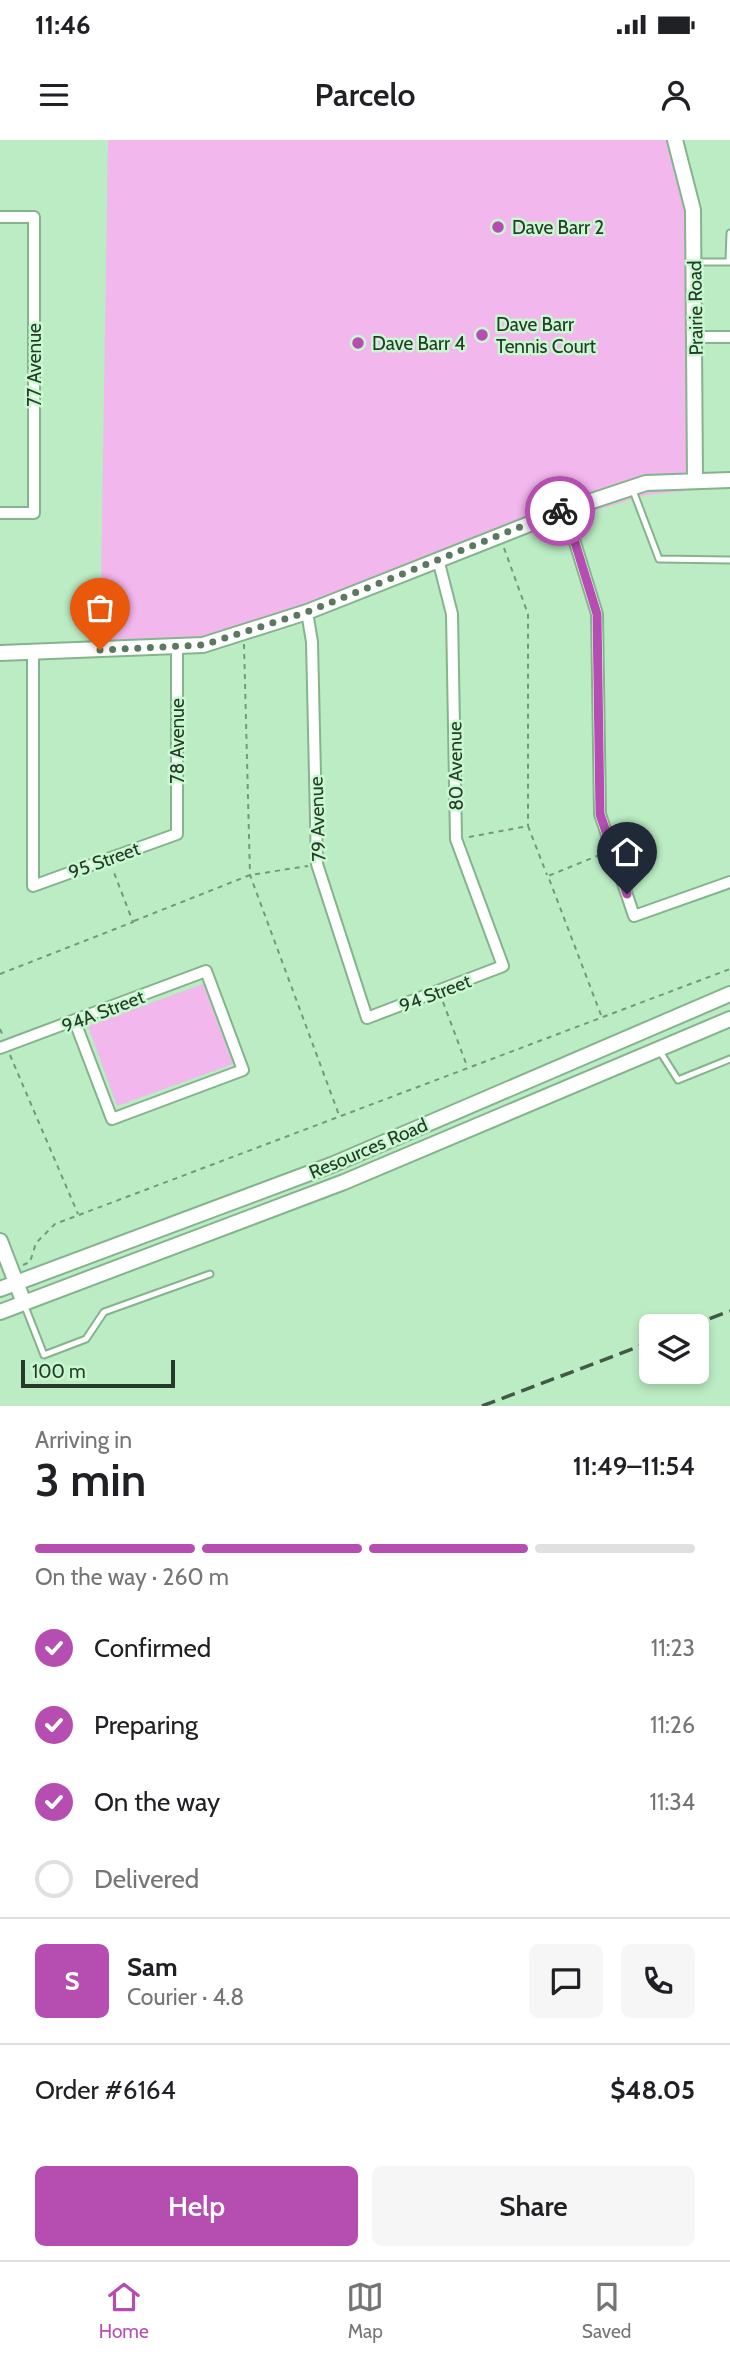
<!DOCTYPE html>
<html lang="en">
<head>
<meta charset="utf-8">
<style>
  :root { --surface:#fff; --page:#f6f6f6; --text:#202124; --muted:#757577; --line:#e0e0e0; --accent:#b64eb2 }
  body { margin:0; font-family:Cabin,sans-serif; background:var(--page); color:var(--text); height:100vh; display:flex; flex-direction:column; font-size:26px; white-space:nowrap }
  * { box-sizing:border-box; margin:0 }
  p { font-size:23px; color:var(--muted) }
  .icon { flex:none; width:38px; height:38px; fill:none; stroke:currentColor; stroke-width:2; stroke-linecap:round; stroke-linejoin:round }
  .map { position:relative; height:1266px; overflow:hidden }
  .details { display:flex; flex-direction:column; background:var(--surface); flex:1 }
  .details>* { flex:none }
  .tools { position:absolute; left:639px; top:1174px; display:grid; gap:14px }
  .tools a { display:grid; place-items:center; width:70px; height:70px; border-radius:10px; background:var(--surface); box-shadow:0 4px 10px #0003; font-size:35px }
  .scale { position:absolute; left:21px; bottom:18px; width:154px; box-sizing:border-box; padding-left:7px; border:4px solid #273a2a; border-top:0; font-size:19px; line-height:24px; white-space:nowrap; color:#273a2a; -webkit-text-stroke:5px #c8f9d0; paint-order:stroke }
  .pin { position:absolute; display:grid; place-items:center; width:60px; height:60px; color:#fff; margin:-72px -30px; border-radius:50% 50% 50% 0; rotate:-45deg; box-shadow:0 0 7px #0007 }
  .pin .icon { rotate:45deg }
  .courier { position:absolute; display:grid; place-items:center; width:70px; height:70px; margin:-35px; border:5px solid #b64eb2; border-radius:50%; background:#fff; color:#222; box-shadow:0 2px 9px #0007 }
  .headline em { font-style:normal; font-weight:600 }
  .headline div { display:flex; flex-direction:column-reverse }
  .headline { display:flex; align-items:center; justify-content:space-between; height:119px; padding:0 35px }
  h1 { font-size:46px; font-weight:600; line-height:52px }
  .bar { display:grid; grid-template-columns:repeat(4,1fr); gap:10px 7px; align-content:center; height:84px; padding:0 35px }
  .bar i { height:9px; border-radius:5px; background:var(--line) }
  .bar .current { background:var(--accent) }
  .bar p { grid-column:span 4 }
  .line { display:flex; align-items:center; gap:18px; padding:0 35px; border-top:2px solid var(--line) }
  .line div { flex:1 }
  .round { display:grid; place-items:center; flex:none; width:74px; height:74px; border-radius:10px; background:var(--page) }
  ol { padding:0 35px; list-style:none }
  li { display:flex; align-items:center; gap:21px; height:77px }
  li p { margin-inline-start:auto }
  li .icon { padding:7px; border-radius:50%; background:var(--accent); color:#fff; stroke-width:4 }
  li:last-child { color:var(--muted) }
  li i { width:38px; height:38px; border:4px solid var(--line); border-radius:50% }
  .action { display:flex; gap:14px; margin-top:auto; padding:14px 35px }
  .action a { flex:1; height:80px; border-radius:10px; background:var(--accent); color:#fff; font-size:28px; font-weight:600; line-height:80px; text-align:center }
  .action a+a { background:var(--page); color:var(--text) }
  .status { display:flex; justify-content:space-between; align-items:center; height:49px; padding:0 35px; background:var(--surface); direction:ltr }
  .status svg { height:19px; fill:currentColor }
  header { display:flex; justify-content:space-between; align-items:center; height:91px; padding:0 35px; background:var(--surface); font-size:32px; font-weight:600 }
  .tabs { display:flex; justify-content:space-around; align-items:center; height:98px; border-top:2px solid var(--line); background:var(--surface); font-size:19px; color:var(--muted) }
  .tabs a { display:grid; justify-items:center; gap:4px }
  .tabs .current { color:var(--accent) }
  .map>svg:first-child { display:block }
</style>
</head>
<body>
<div class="status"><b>11:46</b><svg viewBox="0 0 49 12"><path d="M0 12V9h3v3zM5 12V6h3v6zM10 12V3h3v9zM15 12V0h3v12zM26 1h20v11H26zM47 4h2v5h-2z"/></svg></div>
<header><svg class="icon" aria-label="menu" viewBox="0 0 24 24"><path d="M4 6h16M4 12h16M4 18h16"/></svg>Parcelo<svg class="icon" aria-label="person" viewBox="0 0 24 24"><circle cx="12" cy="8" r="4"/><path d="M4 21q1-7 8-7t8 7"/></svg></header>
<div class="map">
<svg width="730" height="1266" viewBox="0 0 730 1266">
  <rect width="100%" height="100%" fill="#bbecc3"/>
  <!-- green -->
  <path fill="#f2b7ed" d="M 108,0 L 672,0 L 700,109 L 701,202 L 694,350 L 646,355 L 438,419 L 203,505 L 100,510 Z
    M 203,844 L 233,924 L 117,966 L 88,886 Z"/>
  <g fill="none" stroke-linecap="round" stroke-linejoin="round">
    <defs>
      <path id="lane" d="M 695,122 L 730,122
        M 729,122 L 730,93
        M 632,348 L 659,419 L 730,420
        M 659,910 L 678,940 L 730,919
        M 24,1164 L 44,1215 L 86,1199 L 104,1172 L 210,1134"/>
      <path id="street" d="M 0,77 L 34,77 L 34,373 L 0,373
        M 696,197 L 730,197
        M 565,370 L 597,474 L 600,674 L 634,776 L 730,742
        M 307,472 L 312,502 L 317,724 L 367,878 L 503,826 L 456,699 L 452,474 L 438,419
        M 33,513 L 33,746 L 177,694 L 177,508
        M 0,908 L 206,831 L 243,930 L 112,979 L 75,882"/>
      <path id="secondary" d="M 675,0 L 693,70 L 695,339
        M 0,513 L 203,505 L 307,472 L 565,370 L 646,343 L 730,340
        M 0,1101 L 24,1163
        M 0,1149 L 334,1024 L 730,854
        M 0,1172 L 344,1042 L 730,879"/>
    </defs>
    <!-- lane casing -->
    <use href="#lane" stroke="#84b48c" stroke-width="9"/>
    <!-- street casing -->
    <use href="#street" stroke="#84b48c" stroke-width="14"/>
    <!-- secondary casing -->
    <use href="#secondary" stroke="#84b48c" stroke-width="18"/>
    <!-- path -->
    <path stroke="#75987b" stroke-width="2" stroke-dasharray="5 5" stroke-linecap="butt" d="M 504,408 L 528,474 L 528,686
      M 244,504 L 250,735 L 339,975
      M 469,697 L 528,686 L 547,735
      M 134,781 L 250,735 L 308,726
      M 0,834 L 133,782 L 113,730
      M 443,862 L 467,926
      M 601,875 L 548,736 L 602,714
      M 0,889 L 3,896
      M 10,915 L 78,1074
      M 23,1125 L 30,1122 L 36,1103 L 55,1084 L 730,829"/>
    <!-- lane -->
    <use href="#lane" stroke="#fff" stroke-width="5"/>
    <!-- street -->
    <use href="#street" stroke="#fff" stroke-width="10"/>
    <!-- secondary -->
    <use href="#secondary" stroke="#fff" stroke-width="14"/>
    <!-- rail -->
    <path stroke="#415945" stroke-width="3.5" stroke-dasharray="14 7" stroke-linecap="butt" d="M 690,1186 L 730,1171
      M 482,1266 L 651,1202"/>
  </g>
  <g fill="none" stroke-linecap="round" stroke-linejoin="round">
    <!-- done -->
    <path stroke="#5b7860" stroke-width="7" stroke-dasharray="0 12.6" d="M 100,510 L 203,505 L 307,472 L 560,371"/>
    <!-- route -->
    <path stroke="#b64eb2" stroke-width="9" d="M 560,371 L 565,370 L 597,474 L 600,674 L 627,754"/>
  </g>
  <!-- markers -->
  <g fill="#b64eb2" stroke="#c8f9d0" stroke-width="2.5">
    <circle cx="498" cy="87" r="7"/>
    <circle cx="482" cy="195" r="7"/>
    <circle cx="358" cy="203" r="7"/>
  </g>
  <g text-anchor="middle" stroke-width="5" stroke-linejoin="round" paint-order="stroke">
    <!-- poi labels -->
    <g font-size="19" fill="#273a2a" stroke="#c8f9d0" text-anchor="start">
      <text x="512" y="94">Dave Barr 2</text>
      <text x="496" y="191">Dave Barr<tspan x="496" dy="22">Tennis Court</tspan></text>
      <text x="372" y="210">Dave Barr 4</text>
    </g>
    <!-- street labels -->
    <g font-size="19" fill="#273a2a" stroke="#c8f9d0">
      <text transform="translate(695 168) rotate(-91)" y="7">Prairie Road</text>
      <text transform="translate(34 225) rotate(-90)" y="7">77 Avenue</text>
      <text transform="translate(177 601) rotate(-90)" y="7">78 Avenue</text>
      <text transform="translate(455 626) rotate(-91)" y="7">80 Avenue</text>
      <text transform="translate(317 679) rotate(-92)" y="7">79 Avenue</text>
      <text transform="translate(104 720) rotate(-20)" y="7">95 Street</text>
      <text transform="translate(435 853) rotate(-21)" y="7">94 Street</text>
      <text transform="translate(103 871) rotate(-21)" y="7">94A Street</text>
      <text transform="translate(368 1008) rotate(-23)" y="7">Resources Road</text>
    </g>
  </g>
</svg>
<div class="tools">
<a><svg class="icon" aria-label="layers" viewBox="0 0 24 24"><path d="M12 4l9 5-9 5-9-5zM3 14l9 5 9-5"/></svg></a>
</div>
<div class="scale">100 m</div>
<div class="pin" style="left:100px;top:510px;background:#ea580c"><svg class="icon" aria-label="bag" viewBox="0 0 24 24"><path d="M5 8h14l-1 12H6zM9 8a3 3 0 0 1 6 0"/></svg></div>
<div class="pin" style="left:627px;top:754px;background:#1f2937"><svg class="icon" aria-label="home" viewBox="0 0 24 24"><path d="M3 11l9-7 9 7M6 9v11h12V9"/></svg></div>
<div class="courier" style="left:560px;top:371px"><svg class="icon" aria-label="bike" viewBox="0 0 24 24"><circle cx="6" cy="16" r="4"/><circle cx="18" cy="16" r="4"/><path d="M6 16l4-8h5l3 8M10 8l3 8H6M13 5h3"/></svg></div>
</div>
<section class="details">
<div class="headline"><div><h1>3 min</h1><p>Arriving in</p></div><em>11:49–11:54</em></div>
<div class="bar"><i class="current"></i><i class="current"></i><i class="current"></i><i></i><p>On the way · 260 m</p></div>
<ol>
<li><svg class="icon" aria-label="check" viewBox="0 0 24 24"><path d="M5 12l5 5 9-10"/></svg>Confirmed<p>11:23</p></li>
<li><svg class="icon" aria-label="check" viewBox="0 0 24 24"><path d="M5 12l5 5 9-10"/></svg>Preparing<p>11:26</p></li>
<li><svg class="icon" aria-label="check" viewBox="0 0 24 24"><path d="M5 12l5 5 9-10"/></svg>On the way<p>11:34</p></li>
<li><i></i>Delivered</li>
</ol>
<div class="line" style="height:126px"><b class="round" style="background:var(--accent);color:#fff">S</b><div><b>Sam</b><p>Courier · 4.8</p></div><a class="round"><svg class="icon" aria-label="chat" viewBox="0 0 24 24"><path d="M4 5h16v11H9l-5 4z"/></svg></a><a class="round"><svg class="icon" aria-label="phone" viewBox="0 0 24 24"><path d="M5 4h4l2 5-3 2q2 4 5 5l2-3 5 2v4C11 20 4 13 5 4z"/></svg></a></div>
<div class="line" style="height:91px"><div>Order #6164</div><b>$48.05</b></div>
<div class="action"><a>Help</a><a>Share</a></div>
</section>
<nav class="tabs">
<a class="current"><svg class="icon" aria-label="home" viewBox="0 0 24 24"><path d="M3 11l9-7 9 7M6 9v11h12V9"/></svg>Home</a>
<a><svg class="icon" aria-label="map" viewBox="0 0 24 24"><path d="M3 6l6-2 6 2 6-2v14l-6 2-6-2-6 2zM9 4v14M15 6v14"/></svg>Map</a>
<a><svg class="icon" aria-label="saved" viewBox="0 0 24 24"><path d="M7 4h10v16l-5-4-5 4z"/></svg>Saved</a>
</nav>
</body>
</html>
